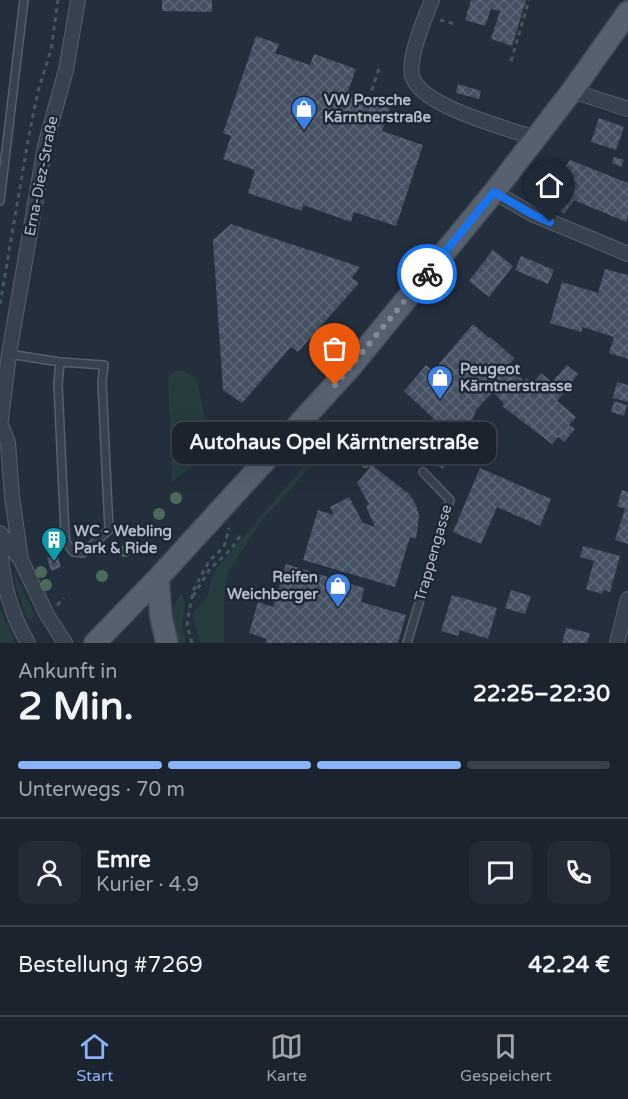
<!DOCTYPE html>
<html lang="de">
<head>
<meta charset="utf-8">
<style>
  :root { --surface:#1b232e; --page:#242b36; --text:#f1f3f6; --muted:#a0a4aa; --line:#39404a; --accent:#8ab4f8 }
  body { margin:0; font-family:"Varela Round",sans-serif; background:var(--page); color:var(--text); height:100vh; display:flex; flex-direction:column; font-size:22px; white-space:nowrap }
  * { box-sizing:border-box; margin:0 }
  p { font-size:20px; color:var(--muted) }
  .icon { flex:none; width:33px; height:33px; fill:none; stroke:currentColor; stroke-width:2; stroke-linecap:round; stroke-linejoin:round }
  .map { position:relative; height:643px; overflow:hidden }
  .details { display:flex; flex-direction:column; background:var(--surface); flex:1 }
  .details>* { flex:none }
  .pin { position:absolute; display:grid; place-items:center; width:51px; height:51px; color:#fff; margin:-62px -26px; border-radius:50% 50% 50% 0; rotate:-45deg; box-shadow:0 0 6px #0007 }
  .pin .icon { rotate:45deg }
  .courier { position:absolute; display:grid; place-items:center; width:60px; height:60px; margin:-30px; border:4px solid #1a73e8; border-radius:50%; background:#fff; color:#222; box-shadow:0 2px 8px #0007 }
  .bubble { position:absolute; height:42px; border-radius:12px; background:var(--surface); box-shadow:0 6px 24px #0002,0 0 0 2px var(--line); font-size:20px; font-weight:700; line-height:42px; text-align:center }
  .headline em { font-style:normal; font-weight:700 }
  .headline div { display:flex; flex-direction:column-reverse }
  .headline { display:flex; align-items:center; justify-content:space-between; height:102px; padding:0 18px }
  h1 { font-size:39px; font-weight:700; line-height:45px }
  .bar { display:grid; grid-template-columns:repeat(4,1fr); gap:9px 6px; align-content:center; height:72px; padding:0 18px }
  .bar i { height:8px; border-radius:4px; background:var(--line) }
  .bar .current { background:var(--accent) }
  .bar p { grid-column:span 4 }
  .line { display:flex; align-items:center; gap:15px; padding:0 18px; border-top:2px solid var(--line) }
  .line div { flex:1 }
  .round { display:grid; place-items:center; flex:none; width:63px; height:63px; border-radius:12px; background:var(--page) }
  .tab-bar { display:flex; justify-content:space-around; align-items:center; height:84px; border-top:2px solid var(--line); background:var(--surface); font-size:16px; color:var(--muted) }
  .tab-bar a { display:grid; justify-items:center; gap:3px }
  .tab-bar .current { color:var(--accent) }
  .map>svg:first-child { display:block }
</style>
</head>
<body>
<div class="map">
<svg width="628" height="643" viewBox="0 0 628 643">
  <defs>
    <pattern id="building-cross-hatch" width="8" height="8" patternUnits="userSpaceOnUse" patternTransform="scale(1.5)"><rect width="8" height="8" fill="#455162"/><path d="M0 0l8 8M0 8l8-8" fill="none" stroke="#5d6877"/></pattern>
  </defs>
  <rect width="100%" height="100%" fill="#242f3e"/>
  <!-- grass -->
  <path fill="#263c3f" d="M 175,371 L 184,371 L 197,379 L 204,416 L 208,425 L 225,441 L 172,482 L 168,378 Z
    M 313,455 L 317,459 L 281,501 L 264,517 L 228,572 L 224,594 L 224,643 L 200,643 L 193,614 L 208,595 L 212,574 Z
    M 15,574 L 34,614 L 31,620 L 26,617 L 14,580 Z
    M 181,593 L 185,602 L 182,625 L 186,643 L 177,643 C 169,617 167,616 181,593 Z
    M 0,608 L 14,640 L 12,643 L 0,643 Z"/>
  <!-- building -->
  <path fill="url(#building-cross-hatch)" d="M 162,0 L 212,0 L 212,12 L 162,11 Z
    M 471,0 L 526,0 L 512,46 L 491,39 L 500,11 L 491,9 L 485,26 L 465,20 Z
    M 256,36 L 279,44 L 275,53 L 310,65 L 314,54 L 356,69 L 348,91 L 391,106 L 382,131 L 423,145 L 396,226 L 354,212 L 351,222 L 303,205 L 302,211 L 248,193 L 255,170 L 223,159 L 231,136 L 223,133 Z
    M 458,84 L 481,91 L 479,99 L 456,93 Z
    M 599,118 L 624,127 L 616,150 L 591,142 Z
    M 614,157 L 624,160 L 621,167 L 612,163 Z
    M 570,160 L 628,183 L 628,216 L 626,222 L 574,200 L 564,214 L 543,198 Z
    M 231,224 L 360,267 L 352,278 L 359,283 L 298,352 L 291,347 L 242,403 L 223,390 L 213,240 Z
    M 493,250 L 513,266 L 489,297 L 469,281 Z
    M 521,256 L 554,270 L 548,284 L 515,270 Z
    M 605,269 L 628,275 L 628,359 L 609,353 L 614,337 L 583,327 L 581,332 L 550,323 L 562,282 L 598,293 Z
    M 473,324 L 489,338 L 490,337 L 514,358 L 509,367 L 524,381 L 527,378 L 533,383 L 541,373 L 552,382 L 567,365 L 578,374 L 557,401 L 576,417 L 569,425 L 575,429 L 564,442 L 558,437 L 552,444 L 502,406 L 504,404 L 493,392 L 476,410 L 463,446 L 404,391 L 426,365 L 433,371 Z
    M 617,382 L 628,385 L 628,402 L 613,398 Z
    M 614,401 L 627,405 L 624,416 L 611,412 Z
    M 435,439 L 454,455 L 442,469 L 424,453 Z
    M 372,465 L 409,494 L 416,505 L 419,516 L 416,539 L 410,537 L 395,587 L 303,560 L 318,510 L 334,515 L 330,507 L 349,497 L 363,523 L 375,527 L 366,506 L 369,504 L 357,483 Z
    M 480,468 L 551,499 L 540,526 L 497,507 L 481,544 L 453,532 Z
    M 622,490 L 628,492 L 628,544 L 615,540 L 625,509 L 617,506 Z
    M 583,546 L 620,556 L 610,592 L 603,590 L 602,594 L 586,589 L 594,561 L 580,557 Z
    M 57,554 L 61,567 L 51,571 L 47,558 Z
    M 286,564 L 364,588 L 361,602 L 406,615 L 398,643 L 266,643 L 267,639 L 249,633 L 258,602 L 273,607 Z
    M 511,590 L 531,596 L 525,614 L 505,608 Z
    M 452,595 L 497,608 L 488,639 L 460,630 L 458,636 L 441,631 Z
    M 566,628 L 590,633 L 587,643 L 562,643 Z"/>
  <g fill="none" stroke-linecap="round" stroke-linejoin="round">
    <defs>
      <path id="lane" d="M 0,201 L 24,0
        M 9,354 L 60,362 L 104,365 L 102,382 L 109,530 L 83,553 L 73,552 L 66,542 L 65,534 L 58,384 L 60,362
        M 407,643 L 450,500 L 423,472"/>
      <path id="street" d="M 432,0 C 425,17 408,57 412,75 C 418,106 507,128 535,138
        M 572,91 L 628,109
        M 494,192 L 532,214 L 628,254
        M 1,425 L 8,443 L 12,497 L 21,560
        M 0,427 L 9,354 L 45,146 L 66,70 L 78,0
        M 0,533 L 21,560 L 47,615 L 65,643
        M 0,546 C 2,580 10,613 28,643
        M 617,643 L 628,599"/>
      <path id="primary" d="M 158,578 L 161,617 L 167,643
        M 95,643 L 158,578 L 350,368 L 494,192 L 572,91 L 628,12"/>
    </defs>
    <!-- lane casing -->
    <use href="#lane" stroke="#565f6c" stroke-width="10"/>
    <!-- street casing -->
    <use href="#street" stroke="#565f6c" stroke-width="16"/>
    <!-- primary casing -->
    <use href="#primary" stroke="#414a57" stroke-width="24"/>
    <!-- path -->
    <path stroke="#44595c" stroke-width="3" stroke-dasharray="4.5 4.5" stroke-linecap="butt" d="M 440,20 L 455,24
      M 511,61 L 529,0
      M 369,99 L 380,65
      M 0,304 L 29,135 L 38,91 L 51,50 L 58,0
      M 236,440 L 255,444
      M 193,596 L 210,569 L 231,549 L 240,536
      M 57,605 L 64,598
      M 192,643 L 187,625 L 193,591 L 209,561 L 224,547 L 229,528"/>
    <!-- lane -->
    <use href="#lane" stroke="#38414e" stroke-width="7"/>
    <!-- street -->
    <use href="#street" stroke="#38414e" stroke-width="14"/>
    <!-- primary -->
    <use href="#primary" stroke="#56606e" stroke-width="21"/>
  </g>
  <!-- trees -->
  <g fill="#4b6a5d">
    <circle cx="366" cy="462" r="6"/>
    <circle cx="176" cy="498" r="6"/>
    <circle cx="159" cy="514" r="6"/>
    <circle cx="125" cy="551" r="6"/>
    <circle cx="41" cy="572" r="6"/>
    <circle cx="102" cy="576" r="6"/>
    <circle cx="46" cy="585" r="6"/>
  </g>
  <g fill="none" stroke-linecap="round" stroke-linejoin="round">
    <!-- done -->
    <path stroke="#828b98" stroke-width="6" stroke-dasharray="0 10.8" d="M 335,385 L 427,274"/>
    <!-- route -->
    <path stroke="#1a73e8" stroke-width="8" d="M 427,274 L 494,192 L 532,214 L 550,222"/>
  </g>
  <!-- icons -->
  <defs>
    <symbol id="shop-pin" viewBox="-11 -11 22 30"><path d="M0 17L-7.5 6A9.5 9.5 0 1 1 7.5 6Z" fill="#3f7fe0" stroke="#1d2633"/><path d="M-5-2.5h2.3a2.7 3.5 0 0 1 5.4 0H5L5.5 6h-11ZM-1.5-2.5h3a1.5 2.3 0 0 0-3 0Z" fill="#fff"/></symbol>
    <symbol id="building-pin" viewBox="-11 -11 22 30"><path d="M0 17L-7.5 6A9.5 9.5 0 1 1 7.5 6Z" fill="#0f9aa8" stroke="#1d2633"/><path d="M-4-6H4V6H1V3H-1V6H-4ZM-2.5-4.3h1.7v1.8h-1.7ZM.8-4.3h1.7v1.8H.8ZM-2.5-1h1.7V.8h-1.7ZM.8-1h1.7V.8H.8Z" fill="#fff"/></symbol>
  </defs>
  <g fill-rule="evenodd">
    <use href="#shop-pin" x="289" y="94" width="30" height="40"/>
    <use href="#shop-pin" x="425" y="363" width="30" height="40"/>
    <use href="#building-pin" x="39" y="525" width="30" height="40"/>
    <use href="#shop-pin" x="323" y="571" width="30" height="40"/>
  </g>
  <g text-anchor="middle" stroke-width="5" stroke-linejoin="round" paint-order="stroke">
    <!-- poi labels -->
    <g font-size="15" font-weight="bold" fill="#b4bcc9" stroke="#1d2633" text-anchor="start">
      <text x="324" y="105">VW Porsche<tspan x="324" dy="17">Kärntnerstraße</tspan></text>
      <text x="460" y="374">Peugeot<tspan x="460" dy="17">Kärntnerstrasse</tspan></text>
      <text x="74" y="536">WC - Webling<tspan x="74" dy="17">Park &amp; Ride</tspan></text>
      <text x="318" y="582" text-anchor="end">Reifen<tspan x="318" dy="17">Weichberger</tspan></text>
    </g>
    <!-- street labels -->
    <g font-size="15" fill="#b4bcc9" stroke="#1d2633">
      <text transform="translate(41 176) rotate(-79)" y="5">Erna-Diez-Straße</text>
      <text transform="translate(433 553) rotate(-74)" y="5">Trappengasse</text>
    </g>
  </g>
</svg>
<div class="pin" style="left:335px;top:385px;background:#ea580c"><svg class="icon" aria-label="bag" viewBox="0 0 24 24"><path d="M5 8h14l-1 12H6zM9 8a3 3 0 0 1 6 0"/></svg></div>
<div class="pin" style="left:550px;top:222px;background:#1f2937"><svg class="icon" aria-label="home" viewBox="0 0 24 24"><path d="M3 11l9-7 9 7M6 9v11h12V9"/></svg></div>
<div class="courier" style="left:427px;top:274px"><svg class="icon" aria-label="bike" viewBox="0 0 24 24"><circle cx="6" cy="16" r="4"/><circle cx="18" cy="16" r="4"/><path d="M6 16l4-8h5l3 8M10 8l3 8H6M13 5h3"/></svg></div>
<div class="bubble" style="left:172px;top:422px;width:324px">Autohaus Opel Kärntnerstraße</div>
</div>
<section class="details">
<div class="headline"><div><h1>2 Min.</h1><p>Ankunft in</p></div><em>22:25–22:30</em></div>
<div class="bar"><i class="current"></i><i class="current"></i><i class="current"></i><i></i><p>Unterwegs · 70 m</p></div>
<div class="line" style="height:108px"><a class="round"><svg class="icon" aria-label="person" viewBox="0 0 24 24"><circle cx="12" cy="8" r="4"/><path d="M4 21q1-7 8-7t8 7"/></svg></a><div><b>Emre</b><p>Kurier · 4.9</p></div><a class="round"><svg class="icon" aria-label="chat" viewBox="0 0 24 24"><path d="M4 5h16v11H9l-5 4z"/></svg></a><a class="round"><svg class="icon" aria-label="phone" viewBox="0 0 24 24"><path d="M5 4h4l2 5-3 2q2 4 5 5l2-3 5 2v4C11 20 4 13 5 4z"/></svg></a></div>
<div class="line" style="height:78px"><div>Bestellung #7269</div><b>42.24 €</b></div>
</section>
<nav class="tab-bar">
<a class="current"><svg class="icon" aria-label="home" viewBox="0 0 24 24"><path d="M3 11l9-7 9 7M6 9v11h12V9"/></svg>Start</a>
<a><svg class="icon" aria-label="map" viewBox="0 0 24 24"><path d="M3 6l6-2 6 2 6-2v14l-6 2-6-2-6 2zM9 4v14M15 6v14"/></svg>Karte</a>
<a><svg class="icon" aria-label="saved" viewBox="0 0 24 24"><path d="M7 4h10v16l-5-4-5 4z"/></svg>Gespeichert</a>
</nav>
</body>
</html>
